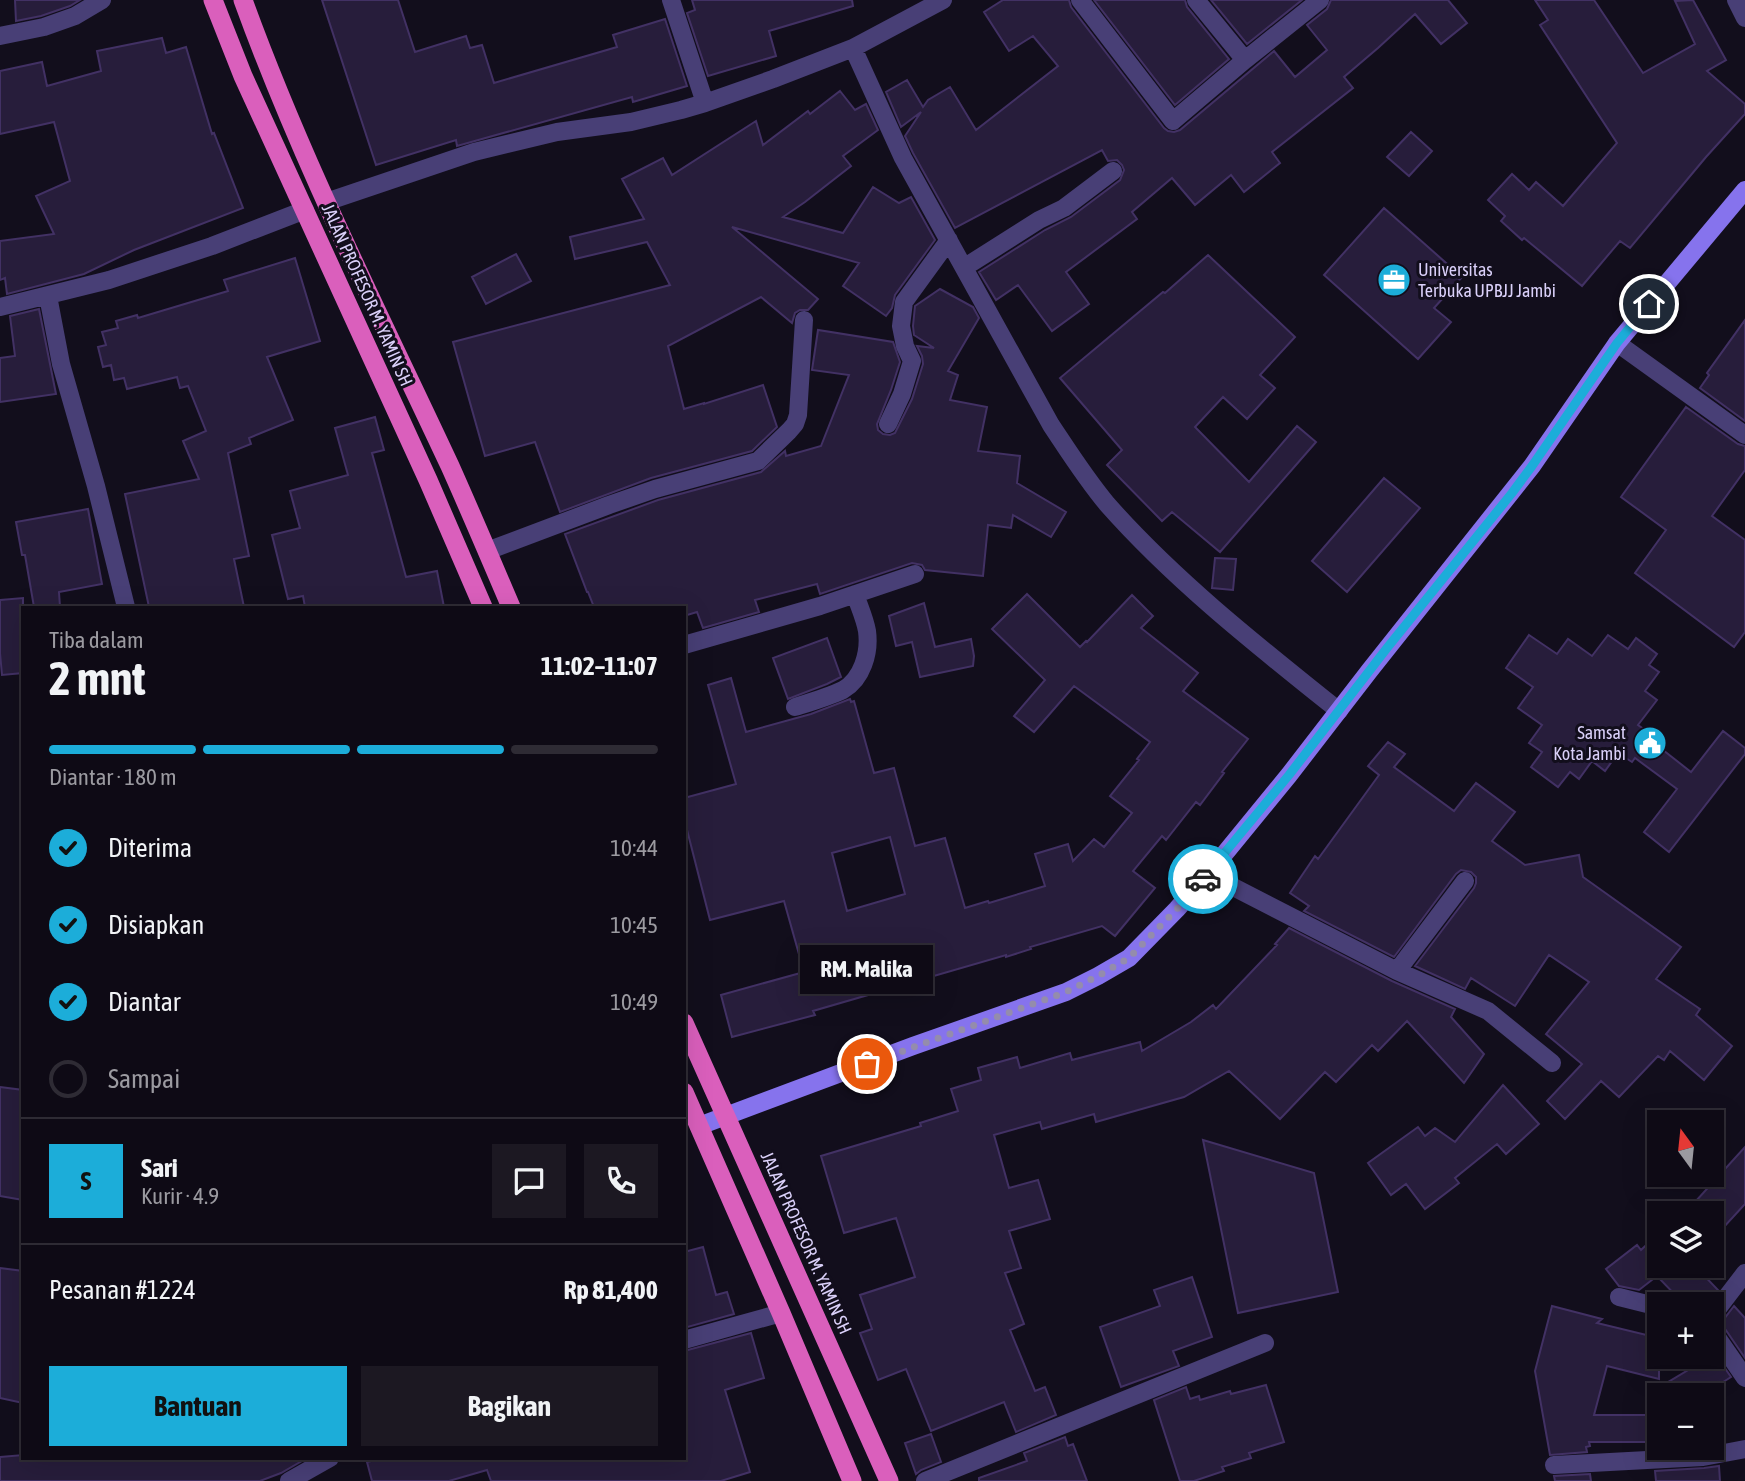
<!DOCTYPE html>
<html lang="id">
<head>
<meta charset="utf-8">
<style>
  :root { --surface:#0e0a15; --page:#1c1822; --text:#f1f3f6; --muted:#9b9aa0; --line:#2e2b34; --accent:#1cadd9 }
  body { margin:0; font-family:"Asap Condensed",sans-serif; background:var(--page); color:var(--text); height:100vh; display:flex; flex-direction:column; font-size:26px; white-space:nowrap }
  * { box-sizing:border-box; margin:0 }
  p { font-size:23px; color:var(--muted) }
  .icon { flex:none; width:38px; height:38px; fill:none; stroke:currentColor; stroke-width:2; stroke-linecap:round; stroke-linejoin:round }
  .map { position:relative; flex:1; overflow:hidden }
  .sheet { position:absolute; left:21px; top:606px; width:665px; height:854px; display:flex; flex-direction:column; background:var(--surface); border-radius:0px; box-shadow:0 7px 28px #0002,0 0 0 2px var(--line) }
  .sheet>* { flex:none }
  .needle { width:46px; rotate:345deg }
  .buttons { position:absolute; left:1647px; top:1110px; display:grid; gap:14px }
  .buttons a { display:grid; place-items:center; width:77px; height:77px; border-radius:0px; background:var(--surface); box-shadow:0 7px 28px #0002,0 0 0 2px var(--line); font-size:35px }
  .pin { position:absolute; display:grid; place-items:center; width:60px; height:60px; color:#fff; margin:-30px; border:4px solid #fff; border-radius:50%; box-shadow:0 2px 7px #0007 }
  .courier { position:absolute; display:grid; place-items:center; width:70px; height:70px; margin:-35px; border:5px solid #1cadd9; border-radius:50%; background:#fff; color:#222; box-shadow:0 2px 9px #0007 }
  .bubble { position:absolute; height:49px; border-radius:0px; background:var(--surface); box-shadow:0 7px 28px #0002,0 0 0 2px var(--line); font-size:23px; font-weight:700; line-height:49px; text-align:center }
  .headline em { font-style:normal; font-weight:700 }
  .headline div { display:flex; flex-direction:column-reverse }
  .headline { display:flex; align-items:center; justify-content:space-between; height:119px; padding:0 28px }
  h1 { font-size:46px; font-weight:700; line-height:52px }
  .bar { display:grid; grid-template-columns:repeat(4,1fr); gap:10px 7px; align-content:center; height:84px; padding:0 28px }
  .bar i { height:9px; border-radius:5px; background:var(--line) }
  .bar .selected { background:var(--accent) }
  .bar p { grid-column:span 4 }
  .line { display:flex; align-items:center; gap:18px; padding:0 28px; border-top:2px solid var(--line) }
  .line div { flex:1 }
  .round { display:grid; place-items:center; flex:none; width:74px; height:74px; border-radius:0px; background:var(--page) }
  ol { padding:0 28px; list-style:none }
  li { display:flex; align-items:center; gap:21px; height:77px }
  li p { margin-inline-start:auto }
  li .icon { padding:7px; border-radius:50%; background:var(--accent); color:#111; stroke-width:4 }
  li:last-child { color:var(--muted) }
  li i { width:38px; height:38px; border:4px solid var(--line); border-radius:50% }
  .primary-button { display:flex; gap:14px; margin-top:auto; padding:14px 28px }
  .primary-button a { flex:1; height:80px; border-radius:0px; background:var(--accent); color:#111; font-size:28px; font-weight:700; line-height:80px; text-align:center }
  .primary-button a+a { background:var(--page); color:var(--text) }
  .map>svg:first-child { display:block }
</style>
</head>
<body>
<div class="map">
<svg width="1745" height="1481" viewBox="0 0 1745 1481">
  <rect width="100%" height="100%" fill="#120e1c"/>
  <!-- building -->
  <path fill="#271d3b" stroke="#423164" stroke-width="2" fill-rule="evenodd" d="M 15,0 L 80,0 L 70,6 L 41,16 L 16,21 Z
    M 322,0 L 398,0 L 415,52 L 466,36 L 470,48 L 482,45 L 494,83 L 617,47 L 613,35 L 665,19 L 687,86 L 633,102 L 632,97 L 457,146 L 456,140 L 376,165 Z
    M 692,0 L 852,0 L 853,6 L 769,31 L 776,56 L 708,76 L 687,13 L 695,10 Z
    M 1003,0 L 1069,0 L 1071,7 L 1164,128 L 1168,131 L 1174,132 L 1180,130 L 1274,51 L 1295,77 L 1327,50 L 1307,25 L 1327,9 L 1331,0 L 1448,0 L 1467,23 L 1441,44 L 1415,14 L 1378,48 L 1344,77 L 1353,88 L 1272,152 L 1280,163 L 1244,192 L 1231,175 L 1195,205 L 1172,178 L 1132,212 L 1137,219 L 1066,272 L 1089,304 L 1052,331 L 1018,285 L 996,300 L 979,272 L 1045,230 L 1071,217 L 1120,180 L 1124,170 L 1122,165 L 1117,160 L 1108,161 L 1102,150 L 955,228 L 913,153 L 905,136 L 921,112 L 901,127 L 886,92 L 907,80 L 923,107 L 928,100 L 950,87 L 976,130 L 1058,66 L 1033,36 L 1009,51 L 984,12 Z
    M 1094,0 L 1185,0 L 1187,7 L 1229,59 L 1175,105 Z
    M 1211,0 L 1302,0 L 1247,44 Z
    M 1535,0 L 1594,0 L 1643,73 L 1695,44 L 1675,1 L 1693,0 L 1726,60 L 1707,71 L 1745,104 L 1745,114 L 1706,157 L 1630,248 L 1620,241 L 1582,286 L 1524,238 L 1522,240 L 1501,221 L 1505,216 L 1488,200 L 1512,174 L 1529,190 L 1536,182 L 1563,206 L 1617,143 L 1540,25 L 1548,20 Z
    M 162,38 L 166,53 L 186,47 L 212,134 L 214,133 L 243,208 L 134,250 L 84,274 L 7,294 L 5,278 L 0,280 L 0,241 L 54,234 L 36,196 L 70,181 L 54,122 L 0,134 L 0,71 L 42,62 L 47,86 L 101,71 L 97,51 Z
    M 840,91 L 855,110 L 866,104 L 878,130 L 843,156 L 851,166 L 805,202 L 783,217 L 843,233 L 873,187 L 899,203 L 911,197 L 935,240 L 895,295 L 892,308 L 886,316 L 843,286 L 859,263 L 732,227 L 818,299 L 808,310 L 800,310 L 795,313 L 792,323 L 761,297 L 668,346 L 684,409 L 704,403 L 704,404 L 763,385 L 777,427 L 752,451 L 651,478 L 560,512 L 535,442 L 485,456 L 453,342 L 670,285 L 647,242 L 575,259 L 570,237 L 644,219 L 622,179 L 663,158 L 672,175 L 756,121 L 763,145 L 808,111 L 810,114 Z
    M 1411,132 L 1432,151 L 1409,176 L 1387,157 Z
    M 1384,208 L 1462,277 L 1434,308 L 1451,322 L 1418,359 L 1324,275 Z
    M 516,254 L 531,281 L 486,304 L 472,277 Z
    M 1208,255 L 1295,337 L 1260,375 L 1275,388 L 1247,419 L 1223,397 L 1195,427 L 1249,482 L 1297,426 L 1316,442 L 1220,552 L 1172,512 L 1162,521 L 1107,465 L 1122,450 L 1060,378 L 1163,292 L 1165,293 Z
    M 295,258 L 320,341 L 267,357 L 293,420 L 249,438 L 251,444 L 228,453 L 249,556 L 234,559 L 244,607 L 149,607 L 125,494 L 199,479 L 183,441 L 206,431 L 188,386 L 180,388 L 177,377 L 127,389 L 124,378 L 114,380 L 111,365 L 103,367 L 98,347 L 106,345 L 102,332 L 118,328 L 116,321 L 137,315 L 138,318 L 228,291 L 224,280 Z
    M 940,289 L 973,307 L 979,318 L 948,371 L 958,375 L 950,400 L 987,407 L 978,451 L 1020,456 L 1017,483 L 1066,512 L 1051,537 L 1013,515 L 1011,528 L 988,525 L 983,576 L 925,570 L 922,565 L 912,563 L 820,594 L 817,584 L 755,600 L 759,612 L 703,628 L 697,612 L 684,616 L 684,607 L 594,607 L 588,592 L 587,592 L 565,534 L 658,500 L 761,472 L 785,451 L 786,456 L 821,446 L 849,375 L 812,370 L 818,330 L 893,342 L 900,362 L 891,390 L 877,424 L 878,430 L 883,434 L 890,435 L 895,433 L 912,399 L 923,364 L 922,356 L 917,346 L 934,348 L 914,335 L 913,326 L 915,306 Z
    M 39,309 L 56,394 L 0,402 L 0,358 L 15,356 L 10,316 Z
    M 1745,320 L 1745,421 L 1700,388 L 1709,375 L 1707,373 Z
    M 1686,407 L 1738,444 L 1745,446 L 1745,470 L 1712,516 L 1745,540 L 1745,632 L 1734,647 L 1635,573 L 1666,530 L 1621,497 Z
    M 375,417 L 384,450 L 372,453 L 406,577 L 437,571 L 444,607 L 305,607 L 303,596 L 288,599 L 272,535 L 300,528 L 290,491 L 348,475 L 335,428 Z
    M 1384,478 L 1420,508 L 1347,592 L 1312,561 Z
    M 88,509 L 102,584 L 59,592 L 60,607 L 34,607 L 25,555 L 22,555 L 16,522 Z
    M 1215,558 L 1236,559 L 1233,590 L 1212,588 Z
    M 1027,594 L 1080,647 L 1086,641 L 1087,642 L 1132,595 L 1153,616 L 1141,628 L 1198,673 L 1183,691 L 1248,739 L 1222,772 L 1224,773 L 1200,805 L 1196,802 L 1166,840 L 1162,836 L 1133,871 L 1155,888 L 1115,936 L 1102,926 L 1030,947 L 1031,949 L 1006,957 L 1006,955 L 813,1011 L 815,1015 L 732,1037 L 721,995 L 804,972 L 784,901 L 710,920 L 684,818 L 684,798 L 736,784 L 708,685 L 731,678 L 746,732 L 811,714 L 850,699 L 851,702 L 854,701 L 874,773 L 894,768 L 915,846 L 945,838 L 965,908 L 988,901 L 989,903 L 1045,886 L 1035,854 L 1068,844 L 1073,861 L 1094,839 L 1104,847 L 1132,813 L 1110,796 L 1139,760 L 1137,759 L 1150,742 L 1074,686 L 1034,732 L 1014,716 L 1045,680 L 992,629 ZM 890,837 L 905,894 L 847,911 L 832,853 Z
    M 23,598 L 23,673 L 2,675 L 0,653 L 0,600 Z
    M 924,603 L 935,647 L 971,639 L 974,656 L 973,666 L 920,677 L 912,642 L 896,646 L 889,616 Z
    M 1529,635 L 1557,654 L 1568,639 L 1592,656 L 1608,635 L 1628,649 L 1636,638 L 1657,654 L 1649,665 L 1659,672 L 1645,691 L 1657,700 L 1638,725 L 1652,735 L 1649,739 L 1691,772 L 1723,731 L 1745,748 L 1745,754 L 1669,852 L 1644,832 L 1677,789 L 1635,758 L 1632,762 L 1618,753 L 1605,771 L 1592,761 L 1579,779 L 1570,772 L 1558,787 L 1531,767 L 1542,752 L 1529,743 L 1542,725 L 1518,708 L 1533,687 L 1506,668 Z
    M 827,638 L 841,677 L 827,684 L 788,699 L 773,658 Z
    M 1388,742 L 1405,754 L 1394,767 L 1454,811 L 1476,783 L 1515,812 L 1492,841 L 1525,865 L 1579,855 L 1583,877 L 1681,947 L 1656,979 L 1700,1009 L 1696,1015 L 1732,1046 L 1704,1080 L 1670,1051 L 1664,1060 L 1658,1056 L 1619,1097 L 1601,1081 L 1565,1119 L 1547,1101 L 1582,1064 L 1546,1034 L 1589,982 L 1549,955 L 1515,1006 L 1471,978 L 1465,989 L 1415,966 L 1474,888 L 1476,883 L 1476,877 L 1471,872 L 1461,870 L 1456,874 L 1394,957 L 1304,911 L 1309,906 L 1290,893 L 1315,856 L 1318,859 L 1379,775 L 1368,766 Z
    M 1289,928 L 1392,981 L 1455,1009 L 1451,1017 L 1484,1054 L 1464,1083 L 1407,1021 L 1378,1051 L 1372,1045 L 1336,1082 L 1325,1072 L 1280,1119 L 1229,1071 L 1184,1097 L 1096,1122 L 1094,1114 L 1042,1129 L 1040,1122 L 994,1135 L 1009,1188 L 1038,1180 L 1050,1219 L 1009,1231 L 1021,1268 L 1005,1273 L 1024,1324 L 1010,1330 L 1035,1391 L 1045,1387 L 1056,1415 L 1016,1432 L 1004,1402 L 931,1431 L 906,1369 L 878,1380 L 860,1333 L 872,1329 L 860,1295 L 915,1277 L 896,1218 L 844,1233 L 821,1156 L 921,1126 L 920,1123 L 958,1111 L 951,1089 L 981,1080 L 978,1068 L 1017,1057 L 1020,1068 L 1070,1053 L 1072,1060 L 1140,1042 L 1142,1051 L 1191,1022 L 1213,1005 L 1216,1009 L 1277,945 L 1275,944 Z
    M 1503,1085 L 1539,1124 L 1506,1154 L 1497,1144 L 1455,1178 L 1459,1183 L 1425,1209 L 1406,1184 L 1391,1195 L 1368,1163 L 1418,1127 L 1425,1136 L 1435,1128 L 1455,1142 Z
    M 0,1087 L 23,1090 L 23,1200 L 0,1196 Z
    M 1203,1140 L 1314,1173 L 1338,1292 L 1238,1313 Z
    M 1745,1147 L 1745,1204 L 1712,1240 L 1712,1213 L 1685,1213 Z
    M 1659,1233 L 1659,1265 L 1694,1265 L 1718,1290 L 1707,1304 L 1684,1304 L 1657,1276 L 1639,1290 L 1619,1286 L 1606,1269 L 1637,1245 L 1641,1250 Z
    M 703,1247 L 716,1295 L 727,1292 L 734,1314 L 684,1328 L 684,1252 Z
    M 0,1268 L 23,1271 L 23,1403 L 0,1398 Z
    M 1192,1277 L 1212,1337 L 1173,1351 L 1179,1366 L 1121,1387 L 1100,1327 L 1160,1306 L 1154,1290 Z
    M 1552,1306 L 1602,1319 L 1597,1323 L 1659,1338 L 1659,1379 L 1607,1366 L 1594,1415 L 1656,1415 L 1655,1442 L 1589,1442 L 1590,1446 L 1586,1447 L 1587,1452 L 1550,1455 L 1535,1371 Z
    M 1734,1306 L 1745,1318 L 1745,1358 L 1721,1323 Z
    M 751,1333 L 764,1378 L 725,1390 L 750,1472 L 721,1481 L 491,1481 L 487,1470 L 449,1481 L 372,1481 L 367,1462 L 383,1458 L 684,1458 L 684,1351 Z
    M 1715,1354 L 1731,1377 L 1709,1391 L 1670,1381 Z
    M 1266,1385 L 1284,1442 L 1249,1453 L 1251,1458 L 1222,1467 L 1224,1471 L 1194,1481 L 1180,1481 L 1154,1400 L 1186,1387 L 1190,1399 L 1199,1396 L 1200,1400 L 1230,1391 L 1231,1394 Z
    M 931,1434 L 941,1462 L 921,1470 L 916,1474 L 905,1443 Z
    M 1065,1437 L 1068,1446 L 1073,1444 L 1087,1481 L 979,1481 L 979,1478 L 1027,1461 L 1024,1453 Z
    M 23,1455 L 23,1458 L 307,1458 L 281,1473 L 260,1481 L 0,1481 L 0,1457 Z
    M 1719,1466 L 1720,1481 L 1656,1481 L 1655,1471 L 1704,1468 Z
    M 1590,1474 L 1591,1481 L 1555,1481 L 1554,1476 Z"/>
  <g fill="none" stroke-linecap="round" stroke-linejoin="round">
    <!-- minor -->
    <path stroke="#483f76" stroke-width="18" d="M 671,0 L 705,103
      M 1080,0 L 1173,121 L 1245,60 L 1320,0
      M 1196,0 L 1245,60
      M 1736,0 L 1745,18
      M 0,36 L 44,27 L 75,16 L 102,0
      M 853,48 L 903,158 L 1051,425 C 1069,452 1086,479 1107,504 C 1175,581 1259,647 1339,711
      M 326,202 L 474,152 L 557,132 L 631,122 L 681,110 L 705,103 L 773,79 L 853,48 L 943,0
      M 965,267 L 1039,220 L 1064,208 L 1113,171
      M 48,296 L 61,364 L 96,486 L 126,607
      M 0,307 L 109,280 L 212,246 L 305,210
      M 1617,343 L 1745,435
      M 888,424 L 902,394 L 912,361 L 905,346 L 901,326 L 904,302 L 949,240
      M 487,551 L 609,505 L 655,489 L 758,461 L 789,431 L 795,424 L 798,415 L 804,320
      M 684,645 L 820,606 L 915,574
      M 795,707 C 811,702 828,697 843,690 C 862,679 870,653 867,631 C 865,619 859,606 855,594
      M 1208,874 L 1397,971 L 1488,1011 L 1552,1063
      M 1397,971 L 1465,881
      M 1619,1297 L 1659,1307
      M 1712,1316 L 1745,1273
      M 1712,1330 L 1745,1378
      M 684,1340 L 781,1313
      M 1554,1465 L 1703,1457 L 1745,1449
      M 289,1481 L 330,1458
      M 925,1481 L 1265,1343"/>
    <!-- secondary -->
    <path stroke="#8673ed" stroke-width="18" d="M 699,1126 L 913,1046 L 1066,992 L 1098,976 L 1129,958 L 1177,909 L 1208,874 L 1289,775 L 1370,670 L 1532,466 L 1617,343 L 1745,190"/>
    <!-- trunk -->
    <path stroke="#da5fbc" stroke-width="19" d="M 213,0 L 243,76 L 428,480 L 483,607
      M 243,0 C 301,160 378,312 450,466 C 471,513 491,560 511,607
      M 684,1023 L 889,1481
      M 684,1092 L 781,1313 L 852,1481"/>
  </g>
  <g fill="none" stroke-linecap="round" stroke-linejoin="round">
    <!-- done -->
    <path stroke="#948cac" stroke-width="7" stroke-dasharray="0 12.6" d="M 867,1064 L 1066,992 L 1098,976 L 1129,958 L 1177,909 L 1203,879"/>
    <!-- route -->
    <path stroke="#1cadd9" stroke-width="9" d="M 1203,879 L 1289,775 L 1387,648 L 1512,493 L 1532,466 L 1617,343 L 1649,304"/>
  </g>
  <!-- icons -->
  <defs>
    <symbol id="office-disc" viewBox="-11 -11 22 22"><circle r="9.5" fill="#1cadd9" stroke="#120e1c"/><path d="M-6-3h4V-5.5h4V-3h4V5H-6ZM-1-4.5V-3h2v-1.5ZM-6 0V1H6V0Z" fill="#fff"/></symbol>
    <symbol id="civic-disc" viewBox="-11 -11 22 22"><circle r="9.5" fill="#1cadd9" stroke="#120e1c"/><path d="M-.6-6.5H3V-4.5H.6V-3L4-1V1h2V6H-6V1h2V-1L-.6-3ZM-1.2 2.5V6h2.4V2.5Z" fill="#fff"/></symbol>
  </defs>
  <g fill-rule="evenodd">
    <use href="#office-disc" x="1375" y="261" width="38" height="38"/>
    <use href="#civic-disc" x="1631" y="724" width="38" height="38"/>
  </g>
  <g text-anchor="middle" stroke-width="6" stroke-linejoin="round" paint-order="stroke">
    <!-- poi labels -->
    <g font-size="18" fill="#dad0f9" stroke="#120e1c" text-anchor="start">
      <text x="1418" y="276">Universitas<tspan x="1418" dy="21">Terbuka UPBJJ Jambi</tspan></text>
      <text x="1626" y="739" text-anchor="end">Samsat<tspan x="1626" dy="21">Kota Jambi</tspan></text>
    </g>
    <!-- street labels -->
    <g font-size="18" fill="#dad0f9" stroke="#120e1c">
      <text transform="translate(367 295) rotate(66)" y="6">JALAN PROFESOR M. YAMIN SH</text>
      <text transform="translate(806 1243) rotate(66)" y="6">JALAN PROFESOR M. YAMIN SH</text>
    </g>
  </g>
</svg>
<div class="buttons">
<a><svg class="needle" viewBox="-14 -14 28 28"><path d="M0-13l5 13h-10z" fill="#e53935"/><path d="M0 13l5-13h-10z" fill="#9b9aa0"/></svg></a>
<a><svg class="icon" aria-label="layers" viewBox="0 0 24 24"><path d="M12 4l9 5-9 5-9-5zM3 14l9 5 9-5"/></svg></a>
<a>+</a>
<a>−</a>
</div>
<div class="pin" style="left:867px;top:1064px;background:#ea580c"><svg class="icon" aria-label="bag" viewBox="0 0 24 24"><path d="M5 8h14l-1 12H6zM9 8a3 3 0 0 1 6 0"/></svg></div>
<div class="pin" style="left:1649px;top:304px;background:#1f2937"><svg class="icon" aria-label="home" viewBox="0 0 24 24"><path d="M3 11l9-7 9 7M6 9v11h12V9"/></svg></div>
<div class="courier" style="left:1203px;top:879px"><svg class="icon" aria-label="car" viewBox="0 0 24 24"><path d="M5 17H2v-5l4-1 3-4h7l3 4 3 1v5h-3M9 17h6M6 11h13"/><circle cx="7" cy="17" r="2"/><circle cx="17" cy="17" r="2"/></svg></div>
<div class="bubble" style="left:800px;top:945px;width:133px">RM. Malika</div>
<section class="sheet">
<div class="headline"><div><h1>2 mnt</h1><p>Tiba dalam</p></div><em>11:02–11:07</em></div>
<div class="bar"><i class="selected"></i><i class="selected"></i><i class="selected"></i><i></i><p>Diantar · 180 m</p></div>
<ol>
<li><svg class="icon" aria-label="check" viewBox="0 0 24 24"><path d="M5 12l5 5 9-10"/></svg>Diterima<p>10:44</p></li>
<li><svg class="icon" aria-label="check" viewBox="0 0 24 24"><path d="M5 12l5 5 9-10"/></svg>Disiapkan<p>10:45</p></li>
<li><svg class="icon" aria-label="check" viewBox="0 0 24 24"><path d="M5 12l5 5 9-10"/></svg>Diantar<p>10:49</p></li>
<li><i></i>Sampai</li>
</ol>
<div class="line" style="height:126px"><b class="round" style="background:var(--accent);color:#111">S</b><div><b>Sari</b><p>Kurir · 4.9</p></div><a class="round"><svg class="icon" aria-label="chat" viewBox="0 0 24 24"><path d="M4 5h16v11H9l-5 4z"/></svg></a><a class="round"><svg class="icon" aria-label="phone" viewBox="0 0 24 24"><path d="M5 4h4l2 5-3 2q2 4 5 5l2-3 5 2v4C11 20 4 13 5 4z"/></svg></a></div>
<div class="line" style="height:91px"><div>Pesanan #1224</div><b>Rp 81,400</b></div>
<div class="primary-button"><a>Bantuan</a><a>Bagikan</a></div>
</section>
</div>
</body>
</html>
